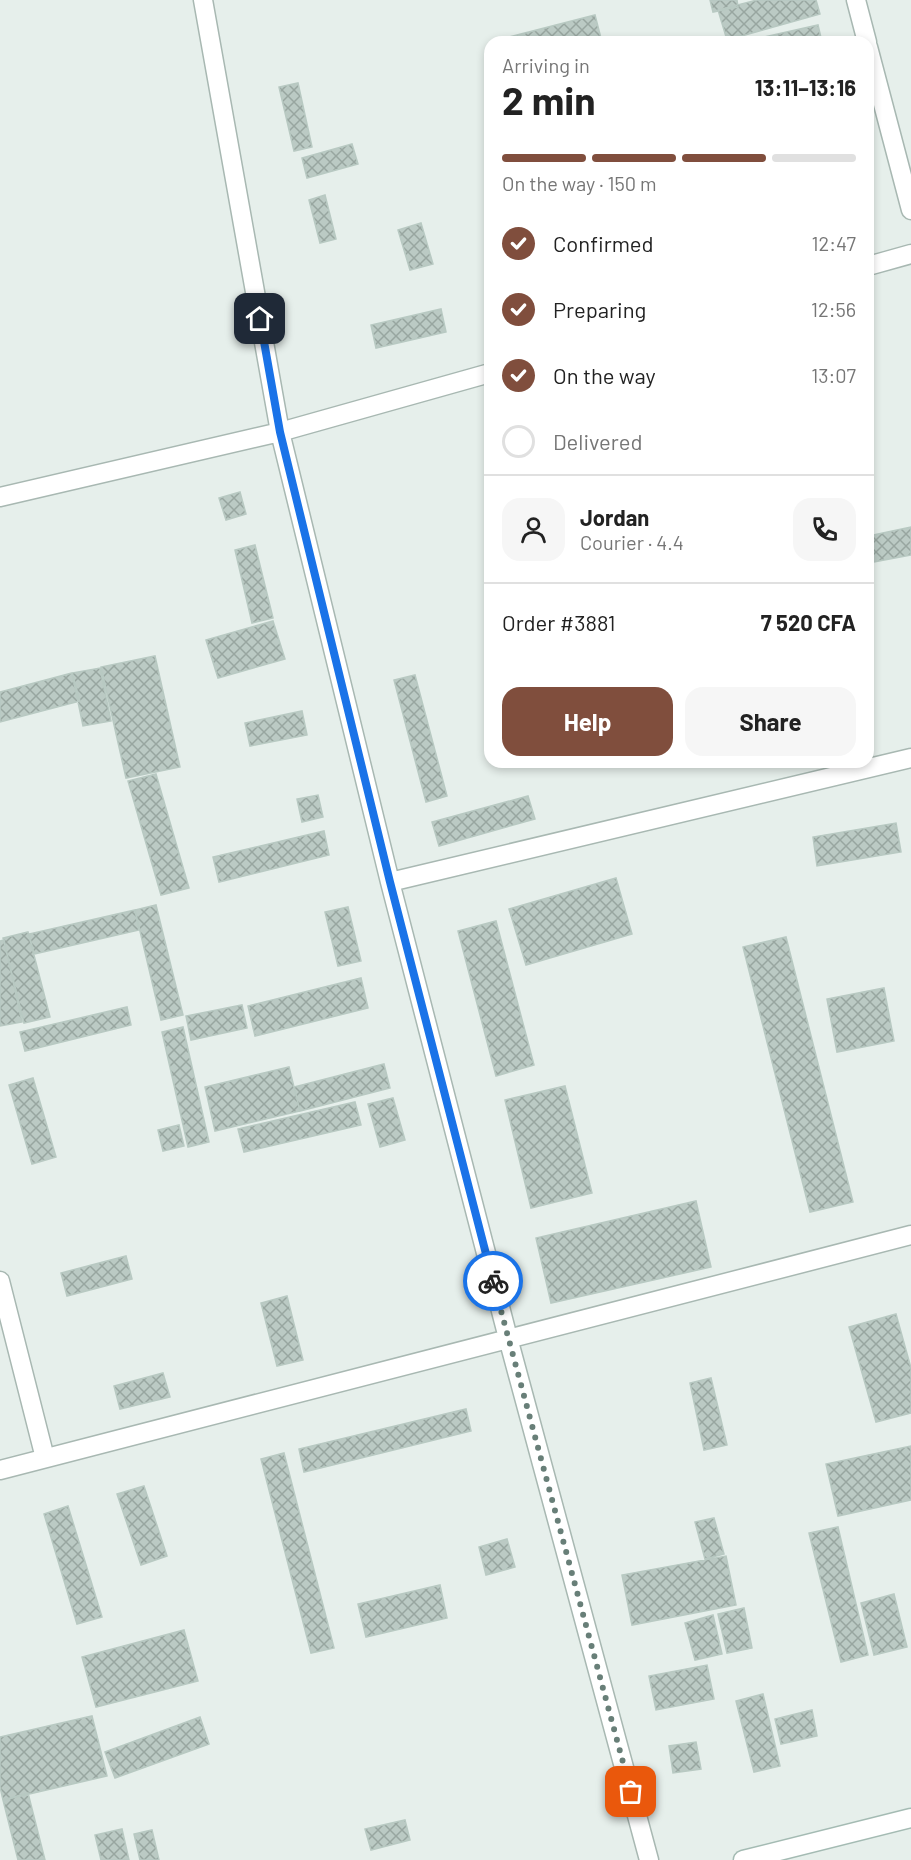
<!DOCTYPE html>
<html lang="en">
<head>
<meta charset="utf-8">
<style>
  :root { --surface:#fff; --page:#f6f6f6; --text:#222; --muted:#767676; --line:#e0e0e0; --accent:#804e3d }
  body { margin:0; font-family:Barlow,sans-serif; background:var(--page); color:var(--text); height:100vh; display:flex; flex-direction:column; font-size:22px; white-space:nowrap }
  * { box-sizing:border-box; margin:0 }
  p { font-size:20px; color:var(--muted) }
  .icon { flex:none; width:33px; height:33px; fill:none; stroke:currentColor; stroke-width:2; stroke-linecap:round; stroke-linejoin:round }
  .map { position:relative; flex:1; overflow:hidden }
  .details { position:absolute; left:484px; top:36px; width:390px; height:732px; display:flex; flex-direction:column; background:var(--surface); border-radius:18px; box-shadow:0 3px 9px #0003 }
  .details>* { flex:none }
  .pin { position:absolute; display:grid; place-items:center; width:51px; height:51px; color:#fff; margin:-26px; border-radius:12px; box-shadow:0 3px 9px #0006 }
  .courier { position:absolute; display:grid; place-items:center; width:60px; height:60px; margin:-30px; border:4px solid #1a73e8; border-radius:50%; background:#fff; color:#222; box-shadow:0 2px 8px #0007 }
  .headline em { font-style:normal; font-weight:700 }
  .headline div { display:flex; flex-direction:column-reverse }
  .headline { display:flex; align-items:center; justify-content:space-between; height:102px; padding:0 18px }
  h1 { font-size:39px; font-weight:700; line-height:45px }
  .bar { display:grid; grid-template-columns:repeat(4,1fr); gap:9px 6px; align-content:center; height:72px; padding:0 18px }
  .bar i { height:8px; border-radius:4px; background:var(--line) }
  .bar .on { background:var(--accent) }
  .bar p { grid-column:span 4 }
  .line { display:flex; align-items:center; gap:15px; padding:0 18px; border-top:2px solid var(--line) }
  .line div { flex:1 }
  .round { display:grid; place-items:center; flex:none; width:63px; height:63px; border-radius:18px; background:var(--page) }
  ol { padding:0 18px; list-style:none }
  li { display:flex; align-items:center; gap:18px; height:66px }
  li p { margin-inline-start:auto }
  li .icon { padding:6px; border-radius:50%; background:var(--accent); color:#fff; stroke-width:4 }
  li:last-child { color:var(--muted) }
  li i { width:33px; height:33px; border:3px solid var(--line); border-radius:50% }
  .button { display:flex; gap:12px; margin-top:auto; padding:12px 18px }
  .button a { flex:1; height:69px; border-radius:18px; background:var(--accent); color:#fff; font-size:24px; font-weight:700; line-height:69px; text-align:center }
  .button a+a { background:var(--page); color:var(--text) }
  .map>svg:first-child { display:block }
</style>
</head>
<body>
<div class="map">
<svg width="911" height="1860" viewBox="0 0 911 1860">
  <defs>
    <pattern id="building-cross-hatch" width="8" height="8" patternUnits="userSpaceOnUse" patternTransform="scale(1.5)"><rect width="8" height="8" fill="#bbcac4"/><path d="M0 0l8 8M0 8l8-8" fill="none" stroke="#98a6a0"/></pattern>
  </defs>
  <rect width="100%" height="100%" fill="#e6efeb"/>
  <!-- building -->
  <path fill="url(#building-cross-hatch)" stroke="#b8c9c2" stroke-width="1.5" d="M 710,0 L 737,0 L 738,7 L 713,12 Z
    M 757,0 L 816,0 L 820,14 L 727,40 L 718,10 Z
    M 595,15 L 602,42 L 494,41 Z
    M 818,25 L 822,42 L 742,42 Z
    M 298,83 L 312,147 L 294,151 L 279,87 Z
    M 352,144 L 358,164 L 307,178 L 302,158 Z
    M 325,195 L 336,239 L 320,243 L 309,200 Z
    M 421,223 L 433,264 L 410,270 L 398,230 Z
    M 441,309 L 446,332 L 376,348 L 371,325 Z
    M 240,492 L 246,514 L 226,520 L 219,498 Z
    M 911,527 L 911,555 L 868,563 L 868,536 Z
    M 255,545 L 273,618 L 252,623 L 235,550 Z
    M 273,621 L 285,659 L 218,678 L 206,640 Z
    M 155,656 L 180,767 L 126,778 L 101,667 Z
    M 100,668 L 111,721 L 83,726 L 72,673 Z
    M 72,673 L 80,701 L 0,722 L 0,692 Z
    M 415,675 L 447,796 L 426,802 L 394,680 Z
    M 302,711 L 307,735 L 250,746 L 245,723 Z
    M 156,774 L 189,888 L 161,895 L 128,781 Z
    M 318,795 L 323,817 L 302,822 L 297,799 Z
    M 528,796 L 535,819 L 439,846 L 432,822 Z
    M 896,823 L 901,852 L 817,866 L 813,837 Z
    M 324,831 L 329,855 L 219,882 L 213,857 Z
    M 616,878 L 632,934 L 526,965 L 509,909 Z
    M 156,905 L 183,1015 L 161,1020 L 135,910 Z
    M 348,907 L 361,961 L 338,966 L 325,912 Z
    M 135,910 L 139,930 L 34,954 L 29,934 Z
    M 496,921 L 534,1065 L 496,1076 L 458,931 Z
    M 28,932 L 50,1017 L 24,1023 L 3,938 Z
    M 786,937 L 853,1202 L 810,1212 L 743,947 Z
    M 4,940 L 22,1022 L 0,1026 L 0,941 Z
    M 361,978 L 368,1008 L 255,1036 L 248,1006 Z
    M 884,988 L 894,1041 L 837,1052 L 827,999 Z
    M 242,1005 L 247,1028 L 191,1040 L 186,1016 Z
    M 127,1007 L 131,1025 L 25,1051 L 20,1032 Z
    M 183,1027 L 209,1142 L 188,1147 L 162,1032 Z
    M 384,1064 L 390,1088 L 300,1111 L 294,1087 Z
    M 289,1067 L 300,1111 L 215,1131 L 205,1087 Z
    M 33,1078 L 56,1157 L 32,1164 L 9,1085 Z
    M 565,1086 L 592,1193 L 531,1208 L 505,1100 Z
    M 393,1098 L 405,1140 L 380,1147 L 368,1104 Z
    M 355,1102 L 361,1125 L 244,1152 L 238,1129 Z
    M 179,1125 L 184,1146 L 163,1151 L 158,1130 Z
    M 696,1201 L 711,1267 L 551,1303 L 536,1238 Z
    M 126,1256 L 132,1279 L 67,1296 L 61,1273 Z
    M 287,1296 L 303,1360 L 277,1366 L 261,1303 Z
    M 896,1314 L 911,1368 L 911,1413 L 876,1422 L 849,1327 Z
    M 163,1373 L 170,1397 L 120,1409 L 114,1386 Z
    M 711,1378 L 727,1445 L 704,1450 L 690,1383 Z
    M 466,1409 L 471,1431 L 304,1472 L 299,1449 Z
    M 911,1446 L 911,1500 L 838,1516 L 826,1464 Z
    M 284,1453 L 334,1648 L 311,1653 L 261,1459 Z
    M 144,1486 L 167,1556 L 141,1565 L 117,1494 Z
    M 68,1506 L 102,1617 L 77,1624 L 44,1514 Z
    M 714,1518 L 724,1554 L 705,1559 L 695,1522 Z
    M 838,1527 L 868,1655 L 841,1662 L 809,1533 Z
    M 507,1539 L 515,1567 L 486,1575 L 479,1547 Z
    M 726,1556 L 736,1605 L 632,1625 L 622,1575 Z
    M 440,1585 L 447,1618 L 366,1637 L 358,1604 Z
    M 894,1594 L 907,1647 L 874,1655 L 861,1603 Z
    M 744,1608 L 752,1648 L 727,1653 L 718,1614 Z
    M 713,1615 L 722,1654 L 695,1660 L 685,1623 Z
    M 184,1630 L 198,1681 L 96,1707 L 82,1657 Z
    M 707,1665 L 714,1699 L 656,1710 L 649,1676 Z
    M 763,1694 L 780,1766 L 754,1772 L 736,1701 Z
    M 812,1710 L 817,1736 L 781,1744 L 775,1719 Z
    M 92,1716 L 107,1776 L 3,1800 L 0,1787 L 0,1737 Z
    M 200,1717 L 209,1744 L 115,1778 L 105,1752 Z
    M 696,1742 L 701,1769 L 673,1773 L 669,1746 Z
    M 28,1793 L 45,1860 L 18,1860 L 3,1800 Z
    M 405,1820 L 410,1840 L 371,1850 L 365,1829 Z
    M 122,1829 L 129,1860 L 101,1860 L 95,1835 Z
    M 152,1830 L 159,1860 L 140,1860 L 134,1834 Z"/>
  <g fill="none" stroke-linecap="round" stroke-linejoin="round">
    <defs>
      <path id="street" d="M 203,0 L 280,432 L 390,882 L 508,1338 L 649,1860
        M 856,0 L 867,42
        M 868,47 L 911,210
        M 868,266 L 911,254
        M 0,497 L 280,432 L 490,373
        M 390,882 L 911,758
        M 0,1281 L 45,1458
        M 0,1470 L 911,1235"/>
      <path id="secondary" d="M 743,1860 L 911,1818"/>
    </defs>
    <!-- street casing -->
    <use href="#street" stroke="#a8b8b2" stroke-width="21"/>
    <!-- secondary casing -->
    <use href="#secondary" stroke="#a4bbb3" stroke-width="21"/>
    <!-- street -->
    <use href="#street" stroke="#fff" stroke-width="18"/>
    <!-- secondary -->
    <use href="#secondary" stroke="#fff" stroke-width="18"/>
  </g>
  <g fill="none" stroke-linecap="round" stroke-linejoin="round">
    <!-- done -->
    <path stroke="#687f78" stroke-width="6" stroke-dasharray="0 10.8" d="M 493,1281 L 631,1792"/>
    <!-- route -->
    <path stroke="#1a73e8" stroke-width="8" d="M 260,319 L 280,432 L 390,882 L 493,1281"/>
  </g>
</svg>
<div class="pin" style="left:631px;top:1792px;background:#ea580c"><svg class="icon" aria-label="bag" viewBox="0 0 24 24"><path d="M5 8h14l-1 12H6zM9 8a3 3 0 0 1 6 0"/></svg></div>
<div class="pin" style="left:260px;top:319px;background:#1f2937"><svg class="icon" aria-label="home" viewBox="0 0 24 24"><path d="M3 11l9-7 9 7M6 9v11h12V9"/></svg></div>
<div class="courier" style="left:493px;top:1281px"><svg class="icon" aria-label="bike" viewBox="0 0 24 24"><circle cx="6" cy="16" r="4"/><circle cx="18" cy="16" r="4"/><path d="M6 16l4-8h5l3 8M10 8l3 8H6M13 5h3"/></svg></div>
<section class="details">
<div class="headline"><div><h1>2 min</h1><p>Arriving in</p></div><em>13:11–13:16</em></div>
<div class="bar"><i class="on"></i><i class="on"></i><i class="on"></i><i></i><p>On the way · 150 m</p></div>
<ol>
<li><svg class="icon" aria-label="check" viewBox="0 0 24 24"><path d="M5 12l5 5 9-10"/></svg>Confirmed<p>12:47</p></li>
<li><svg class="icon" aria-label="check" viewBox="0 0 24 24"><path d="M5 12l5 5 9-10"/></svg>Preparing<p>12:56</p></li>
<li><svg class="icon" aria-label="check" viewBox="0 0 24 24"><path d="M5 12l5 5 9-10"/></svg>On the way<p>13:07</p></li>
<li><i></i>Delivered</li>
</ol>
<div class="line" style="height:108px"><a class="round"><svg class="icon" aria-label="person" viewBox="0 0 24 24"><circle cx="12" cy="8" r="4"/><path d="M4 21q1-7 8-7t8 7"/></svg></a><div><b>Jordan</b><p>Courier · 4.4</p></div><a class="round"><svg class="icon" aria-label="phone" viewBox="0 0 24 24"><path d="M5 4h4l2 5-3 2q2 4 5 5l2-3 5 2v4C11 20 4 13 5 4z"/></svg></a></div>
<div class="line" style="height:78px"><div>Order #3881</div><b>7 520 CFA</b></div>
<div class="button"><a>Help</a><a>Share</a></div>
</section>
</div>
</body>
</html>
